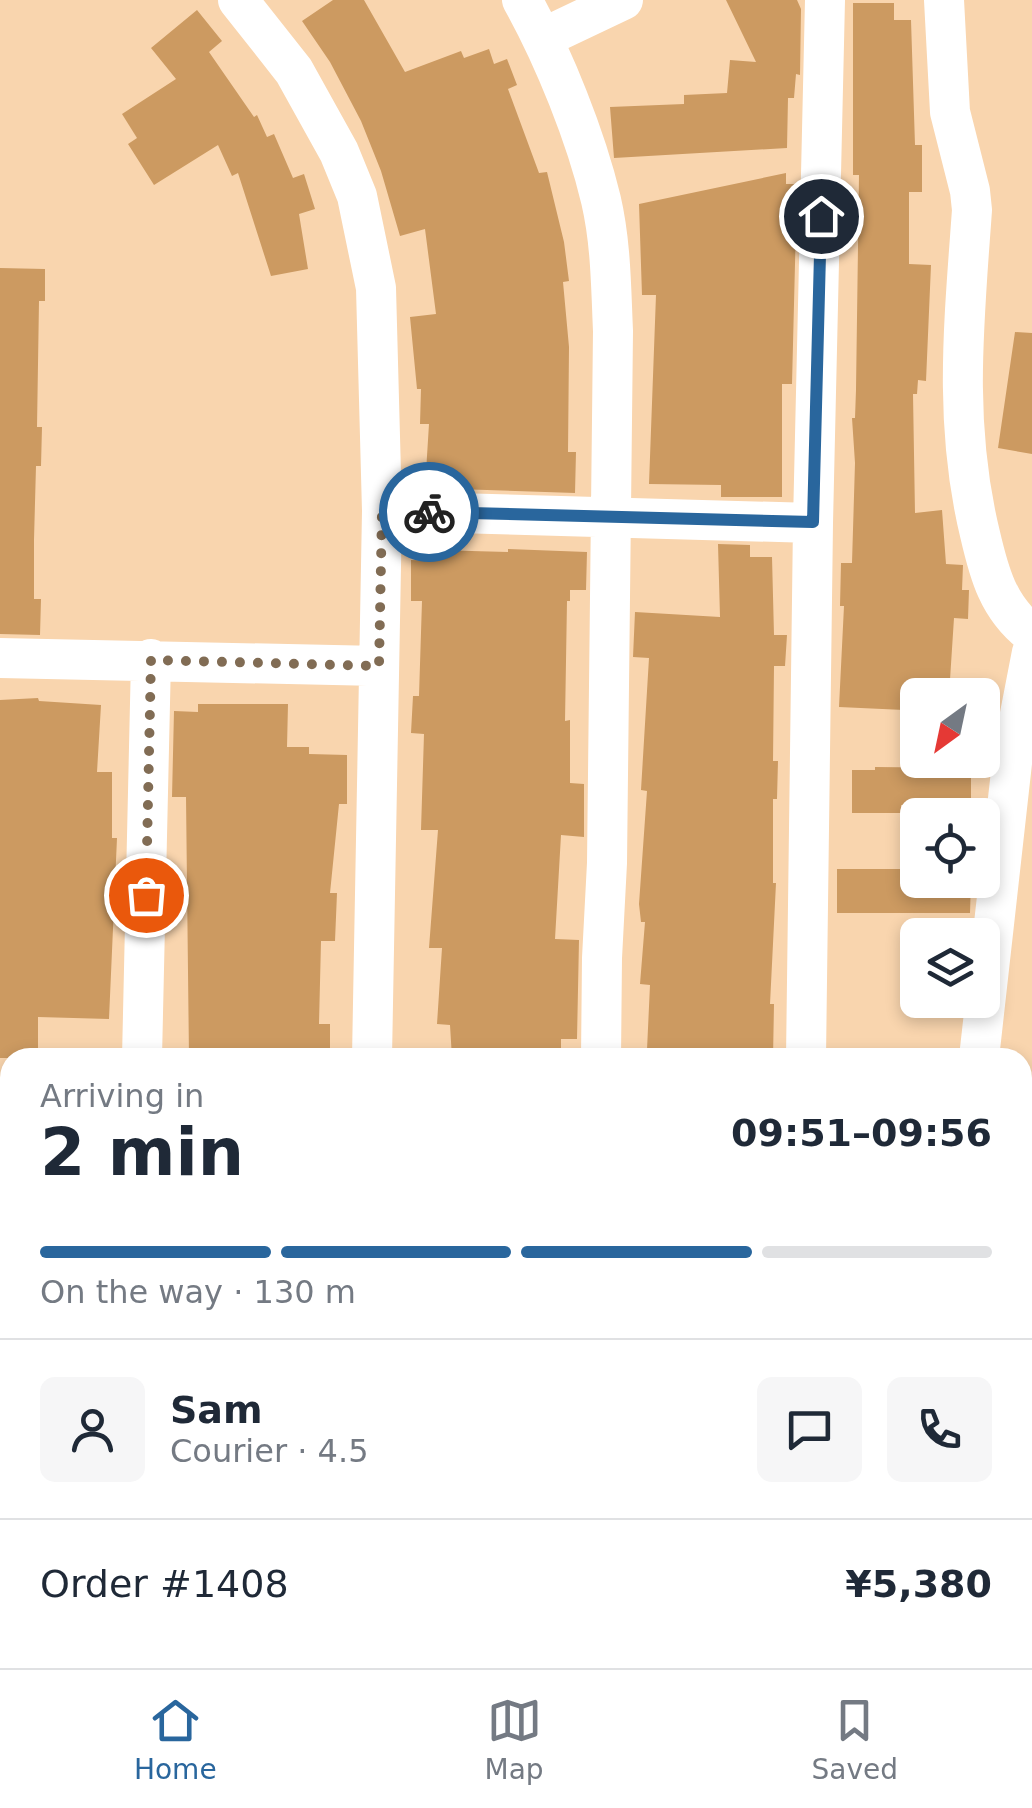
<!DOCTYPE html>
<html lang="en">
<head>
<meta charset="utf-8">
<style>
  :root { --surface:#fff; --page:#f6f6f7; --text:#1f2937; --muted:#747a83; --line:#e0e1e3; --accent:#29669d }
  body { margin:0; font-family:"DejaVu Sans",sans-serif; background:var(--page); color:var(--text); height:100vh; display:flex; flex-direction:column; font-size:38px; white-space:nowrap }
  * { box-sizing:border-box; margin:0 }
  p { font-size:32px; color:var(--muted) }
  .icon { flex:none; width:55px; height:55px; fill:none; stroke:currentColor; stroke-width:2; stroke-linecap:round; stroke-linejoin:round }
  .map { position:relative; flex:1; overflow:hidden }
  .side { position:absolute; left:0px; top:1048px; width:1032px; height:622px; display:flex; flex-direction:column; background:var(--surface); border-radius:30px 30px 0 0; box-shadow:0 5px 15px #0003 }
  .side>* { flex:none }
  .needle { width:65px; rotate:213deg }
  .tools { position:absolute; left:900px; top:678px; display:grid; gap:20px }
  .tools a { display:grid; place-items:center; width:100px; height:100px; border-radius:15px; background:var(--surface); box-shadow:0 5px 15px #0003; font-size:50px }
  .pin { position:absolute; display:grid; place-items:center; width:85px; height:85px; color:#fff; margin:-42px; border:5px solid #fff; border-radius:50%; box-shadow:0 2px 10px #0007 }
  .courier { position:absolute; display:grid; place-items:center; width:100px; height:100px; margin:-50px; border:8px solid #29669d; border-radius:50%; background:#fff; color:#222; box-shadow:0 2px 12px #0007 }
  .overview em { font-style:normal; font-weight:700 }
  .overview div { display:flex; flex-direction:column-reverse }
  .overview { display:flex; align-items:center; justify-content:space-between; height:170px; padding:0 40px }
  h1 { font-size:65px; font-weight:700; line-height:75px }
  .bar { display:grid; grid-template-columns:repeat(4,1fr); gap:15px 10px; align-content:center; height:120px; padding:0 40px }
  .bar i { height:12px; border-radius:8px; background:var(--line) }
  .bar .selected { background:var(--accent) }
  .bar p { grid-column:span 4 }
  .line { display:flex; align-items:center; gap:25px; padding:0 40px; border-top:2px solid var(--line) }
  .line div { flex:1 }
  .round { display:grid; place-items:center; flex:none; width:105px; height:105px; border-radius:15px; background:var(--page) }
  .dock { display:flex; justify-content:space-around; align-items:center; height:140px; border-top:2px solid var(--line); background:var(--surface); font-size:28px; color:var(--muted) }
  .dock a { display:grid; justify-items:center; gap:5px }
  .dock .selected { color:var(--accent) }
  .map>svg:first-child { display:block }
</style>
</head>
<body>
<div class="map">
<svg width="1032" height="1668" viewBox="0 0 1032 1668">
  <rect width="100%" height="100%" fill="#f9d5ae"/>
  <!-- building -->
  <path fill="#cc9a61" d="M 333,0 L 364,0 L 405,72 L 461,51 L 464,58 L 489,49 L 494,64 L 507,59 L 517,85 L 508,89 L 539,173 L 547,172 L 564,242 L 569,281 L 563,282 L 569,347 L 568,452 L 576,452 L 575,493 L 425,488 L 429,424 L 420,424 L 421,389 L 417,389 L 410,317 L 436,314 L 425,229 L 400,236 L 381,171 L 361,121 L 330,62 L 302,21 Z
    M 726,0 L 797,0 L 801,9 L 800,75 L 796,74 L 794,98 L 788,98 L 787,148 L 614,158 L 610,107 L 684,104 L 684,95 L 727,93 L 730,60 L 756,62 Z
    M 853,3 L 894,3 L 894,20 L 911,20 L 915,145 L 922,145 L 922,192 L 909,192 L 909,264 L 931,265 L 926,381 L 918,380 L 917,394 L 913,394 L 915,513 L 942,510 L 946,564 L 963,565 L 962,590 L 969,590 L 968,619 L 954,618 L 949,695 L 904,695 L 904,710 L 839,707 L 844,606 L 840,606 L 841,563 L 852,563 L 855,463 L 852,418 L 855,418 L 856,390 L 859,175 L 853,175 Z
    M 197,10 L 222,41 L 209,52 L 254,117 L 257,115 L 267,137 L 274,134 L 293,178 L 304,174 L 315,209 L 299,214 L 308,269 L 271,276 L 238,173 L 232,176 L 218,145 L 154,185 L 128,144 L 137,138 L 122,114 L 176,79 L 151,48 Z
    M 786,173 L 786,184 L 797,184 L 792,384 L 782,384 L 782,497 L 721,497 L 721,485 L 649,484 L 656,295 L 642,295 L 639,204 Z
    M 0,268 L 45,269 L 45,301 L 39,301 L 37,427 L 42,427 L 41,466 L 36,466 L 34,540 L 34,599 L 41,599 L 40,635 L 0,634 Z
    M 1015,332 L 1032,333 L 1032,454 L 998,448 Z
    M 718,544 L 750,545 L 750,557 L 772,557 L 774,635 L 787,635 L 785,666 L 774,666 L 773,761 L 778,761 L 777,799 L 773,799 L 773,883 L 776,883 L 770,1004 L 774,1004 L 773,1058 L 647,1050 L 650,985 L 640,984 L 645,922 L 641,922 L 639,904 L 647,791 L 641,790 L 649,658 L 633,657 L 635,612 L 720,617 Z
    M 508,549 L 587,552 L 586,590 L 570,590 L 570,601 L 567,601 L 565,721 L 570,720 L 570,783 L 584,784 L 584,837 L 561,835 L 555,939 L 579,940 L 577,1039 L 561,1039 L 561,1058 L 452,1058 L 450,1025 L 437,1024 L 442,948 L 429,948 L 438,830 L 421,830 L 424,734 L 411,733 L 413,696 L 419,696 L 422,601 L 411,601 L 411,560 L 434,561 L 435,550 L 508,552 Z
    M 38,698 L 39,701 L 101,705 L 97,772 L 112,772 L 112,838 L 117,838 L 109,1019 L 38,1017 L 38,1058 L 0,1058 L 0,700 Z
    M 198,704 L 288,704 L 287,747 L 309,747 L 309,754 L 347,755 L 347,804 L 339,804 L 330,893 L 337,893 L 335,941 L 321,941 L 319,1024 L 330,1024 L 330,1058 L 189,1058 L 186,797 L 172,797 L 174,711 L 198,712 Z
    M 875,767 L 971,768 L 971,806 L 901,805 L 901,813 L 852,813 L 852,770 L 875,770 Z
    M 837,869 L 918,869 L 918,880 L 971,880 L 970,913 L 837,913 Z"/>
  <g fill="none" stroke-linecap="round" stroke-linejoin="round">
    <!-- minor -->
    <path stroke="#fff" stroke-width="40" d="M 238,0 L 294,71 L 339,152 L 357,196 L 376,288 L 382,511 L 372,1058
      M 522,0 C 554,57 586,137 601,200 C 611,243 611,287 613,331 L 607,863 L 602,958 L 601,1058
      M 944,0 L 950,112 L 970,191 L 972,210 C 964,322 953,423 980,534 C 989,573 998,608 1032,634
      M 543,38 L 623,0
      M 382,511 L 813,523
      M 0,658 L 379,666
      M 142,1058 L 151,659
      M 806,1058 L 813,523 L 825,0
      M 979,1058 L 1014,745 L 1032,652
      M 0,1372 L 10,1377
      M 0,1487 L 10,1467
      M 603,1660 L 620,1668
      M 170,1668 L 174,1660
      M 382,1668 L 386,1660
      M 829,1668 L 832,1660"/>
  </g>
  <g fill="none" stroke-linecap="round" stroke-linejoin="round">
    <!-- done -->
    <path stroke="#816c54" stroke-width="10" stroke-dasharray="0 18" d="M 146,895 L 151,660 L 379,666 L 382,511 L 429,512"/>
    <!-- route -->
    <path stroke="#29669d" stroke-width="12" d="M 429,512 L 813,522 L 821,216"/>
  </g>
</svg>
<div class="tools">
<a><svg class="needle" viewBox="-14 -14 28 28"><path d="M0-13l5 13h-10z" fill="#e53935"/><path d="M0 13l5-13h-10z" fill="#747a83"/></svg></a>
<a><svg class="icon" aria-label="locate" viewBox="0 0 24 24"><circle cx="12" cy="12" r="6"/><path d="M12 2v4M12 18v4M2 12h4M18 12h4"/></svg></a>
<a><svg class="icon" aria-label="layers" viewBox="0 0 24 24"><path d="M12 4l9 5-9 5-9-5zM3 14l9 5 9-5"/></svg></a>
</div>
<div class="pin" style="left:146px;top:895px;background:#ea580c"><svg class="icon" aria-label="bag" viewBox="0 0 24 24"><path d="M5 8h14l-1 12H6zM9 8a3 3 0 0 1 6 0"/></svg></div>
<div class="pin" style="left:821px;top:216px;background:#1f2937"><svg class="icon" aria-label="home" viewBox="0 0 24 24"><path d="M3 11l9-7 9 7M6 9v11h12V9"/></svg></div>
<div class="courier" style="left:429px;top:512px"><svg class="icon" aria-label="bike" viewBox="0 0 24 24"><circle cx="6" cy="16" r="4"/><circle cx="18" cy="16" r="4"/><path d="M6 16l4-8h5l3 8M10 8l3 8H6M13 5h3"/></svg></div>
<section class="side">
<div class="overview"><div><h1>2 min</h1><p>Arriving in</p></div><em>09:51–09:56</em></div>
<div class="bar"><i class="selected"></i><i class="selected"></i><i class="selected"></i><i></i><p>On the way · 130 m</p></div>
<div class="line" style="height:180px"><a class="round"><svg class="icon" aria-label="person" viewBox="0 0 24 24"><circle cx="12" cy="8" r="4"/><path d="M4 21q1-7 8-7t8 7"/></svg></a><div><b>Sam</b><p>Courier · 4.5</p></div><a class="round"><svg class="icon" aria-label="chat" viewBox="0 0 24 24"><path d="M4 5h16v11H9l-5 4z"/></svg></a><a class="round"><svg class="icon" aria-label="phone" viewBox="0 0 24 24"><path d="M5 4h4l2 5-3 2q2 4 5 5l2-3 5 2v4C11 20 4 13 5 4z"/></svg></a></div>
<div class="line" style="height:130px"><div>Order #1408</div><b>¥5,380</b></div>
</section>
</div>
<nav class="dock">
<a class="selected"><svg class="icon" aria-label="home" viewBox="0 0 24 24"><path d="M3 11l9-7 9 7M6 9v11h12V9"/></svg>Home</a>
<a><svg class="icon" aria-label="map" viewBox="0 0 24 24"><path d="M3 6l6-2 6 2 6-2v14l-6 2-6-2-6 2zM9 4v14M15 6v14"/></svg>Map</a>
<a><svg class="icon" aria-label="saved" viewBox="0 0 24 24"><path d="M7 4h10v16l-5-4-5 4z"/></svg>Saved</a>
</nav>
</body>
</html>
